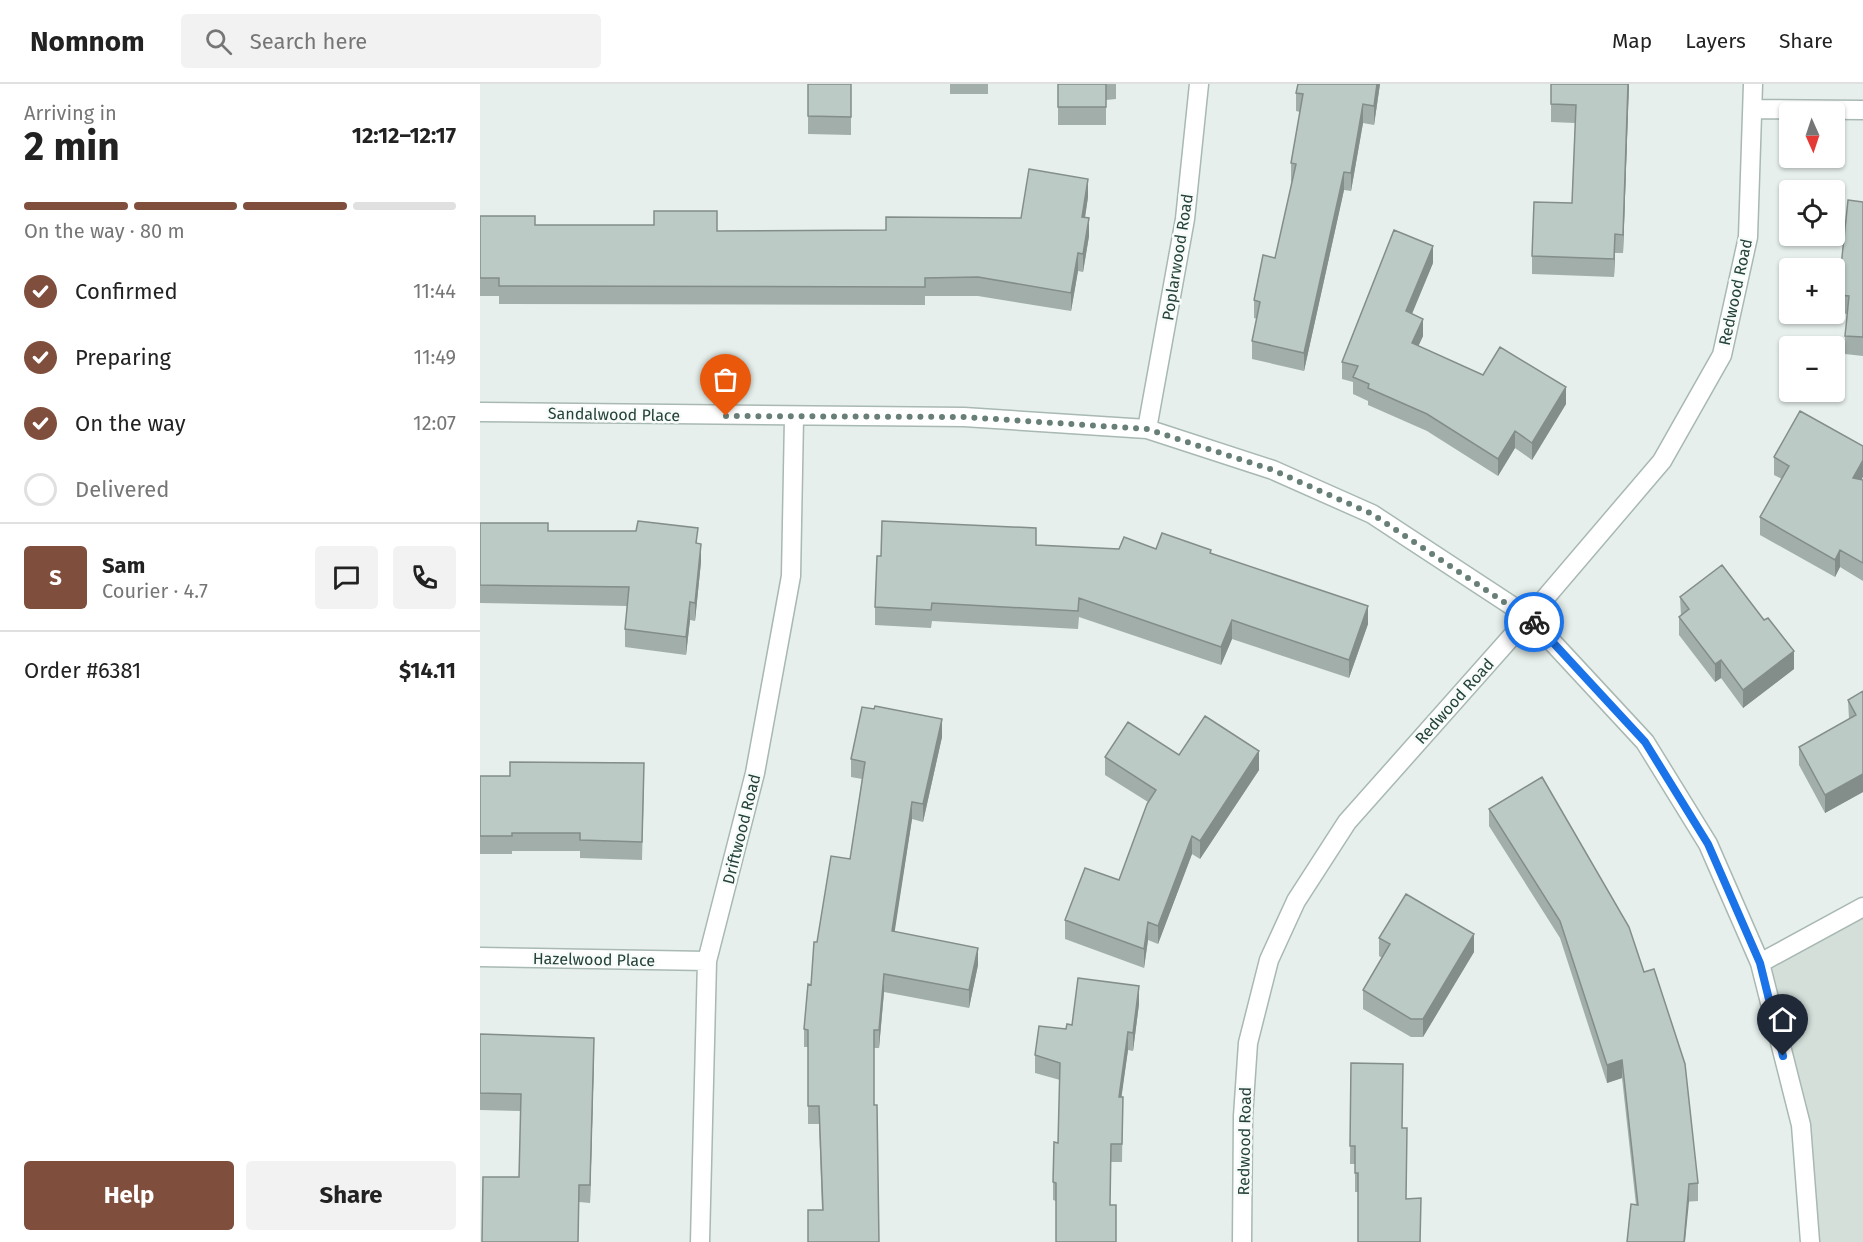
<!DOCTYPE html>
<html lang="en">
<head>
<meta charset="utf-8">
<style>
  :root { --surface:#fff; --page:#f2f2f2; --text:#222; --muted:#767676; --line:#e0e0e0; --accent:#804e3d }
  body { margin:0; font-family:"Fira Sans",sans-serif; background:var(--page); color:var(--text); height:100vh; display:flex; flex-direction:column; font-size:22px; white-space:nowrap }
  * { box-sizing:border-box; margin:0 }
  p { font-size:20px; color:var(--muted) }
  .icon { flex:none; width:33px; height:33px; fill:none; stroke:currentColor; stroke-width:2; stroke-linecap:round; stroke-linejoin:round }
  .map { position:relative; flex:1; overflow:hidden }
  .drawer { display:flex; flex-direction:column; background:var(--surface); width:480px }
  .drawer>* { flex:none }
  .needle { width:39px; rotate:177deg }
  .buttons { position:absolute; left:1299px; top:18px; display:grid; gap:12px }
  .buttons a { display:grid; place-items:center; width:66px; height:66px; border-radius:6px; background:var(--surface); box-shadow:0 2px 4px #0004; font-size:30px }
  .pin { position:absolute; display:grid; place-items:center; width:51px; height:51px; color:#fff; margin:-62px -26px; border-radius:50% 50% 50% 0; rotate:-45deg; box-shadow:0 0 6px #0007 }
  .pin .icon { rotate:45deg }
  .courier { position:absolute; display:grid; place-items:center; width:60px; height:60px; margin:-30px; border:4px solid #1a73e8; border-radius:50%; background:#fff; color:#222; box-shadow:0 2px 8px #0007 }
  .summary em { font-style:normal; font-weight:700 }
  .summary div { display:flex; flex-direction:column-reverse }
  .summary { display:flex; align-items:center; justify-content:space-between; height:102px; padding:0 24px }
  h1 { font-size:39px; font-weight:700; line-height:45px }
  .bar { display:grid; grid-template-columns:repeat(4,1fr); gap:9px 6px; align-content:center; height:72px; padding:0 24px }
  .bar i { height:8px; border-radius:4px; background:var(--line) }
  .bar .current { background:var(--accent) }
  .bar p { grid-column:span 4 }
  .line { display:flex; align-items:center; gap:15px; padding:0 24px; border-top:2px solid var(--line) }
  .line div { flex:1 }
  .round { display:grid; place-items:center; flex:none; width:63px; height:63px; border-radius:6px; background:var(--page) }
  ol { padding:0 24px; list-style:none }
  li { display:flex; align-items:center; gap:18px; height:66px }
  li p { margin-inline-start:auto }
  li .icon { padding:6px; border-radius:50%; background:var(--accent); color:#fff; stroke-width:4 }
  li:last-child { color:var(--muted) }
  li i { width:33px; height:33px; border:3px solid var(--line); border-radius:50% }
  .primary-button { display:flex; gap:12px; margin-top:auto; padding:12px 24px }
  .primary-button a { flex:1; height:69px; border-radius:6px; background:var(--accent); color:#fff; font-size:24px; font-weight:700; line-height:69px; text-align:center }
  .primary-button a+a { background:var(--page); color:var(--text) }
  header { display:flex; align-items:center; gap:36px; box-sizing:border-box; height:84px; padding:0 30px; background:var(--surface); border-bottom:2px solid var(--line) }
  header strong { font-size:28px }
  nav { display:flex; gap:33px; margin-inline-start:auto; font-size:21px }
  .search { width:420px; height:54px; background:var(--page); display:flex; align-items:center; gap:15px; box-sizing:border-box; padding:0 21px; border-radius:6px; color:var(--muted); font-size:22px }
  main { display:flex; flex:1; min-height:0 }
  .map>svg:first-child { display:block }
</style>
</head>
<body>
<header>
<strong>Nomnom</strong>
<div class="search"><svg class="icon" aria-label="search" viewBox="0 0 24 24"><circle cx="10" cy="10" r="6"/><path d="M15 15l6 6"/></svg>Search here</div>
<nav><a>Map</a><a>Layers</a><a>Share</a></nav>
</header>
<main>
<section class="drawer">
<div class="summary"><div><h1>2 min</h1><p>Arriving in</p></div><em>12:12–12:17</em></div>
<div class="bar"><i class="current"></i><i class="current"></i><i class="current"></i><i></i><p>On the way · 80 m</p></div>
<ol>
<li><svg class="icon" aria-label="check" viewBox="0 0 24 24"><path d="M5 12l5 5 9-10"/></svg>Confirmed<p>11:44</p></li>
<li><svg class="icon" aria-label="check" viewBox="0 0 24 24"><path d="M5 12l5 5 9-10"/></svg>Preparing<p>11:49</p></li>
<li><svg class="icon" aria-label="check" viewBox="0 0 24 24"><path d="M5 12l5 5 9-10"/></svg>On the way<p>12:07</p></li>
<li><i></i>Delivered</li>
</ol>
<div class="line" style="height:108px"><b class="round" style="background:var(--accent);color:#fff">S</b><div><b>Sam</b><p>Courier · 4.7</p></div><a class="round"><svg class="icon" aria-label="chat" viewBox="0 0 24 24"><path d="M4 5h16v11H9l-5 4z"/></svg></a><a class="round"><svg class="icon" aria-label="phone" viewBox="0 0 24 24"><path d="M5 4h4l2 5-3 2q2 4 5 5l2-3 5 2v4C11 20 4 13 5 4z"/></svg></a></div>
<div class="line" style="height:78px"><div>Order #6381</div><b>$14.11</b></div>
<div class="primary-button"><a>Help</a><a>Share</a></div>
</section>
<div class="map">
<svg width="1383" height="1158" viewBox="0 0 1383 1158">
  <rect width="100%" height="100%" fill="#e6efeb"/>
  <!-- built -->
  <path fill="#d4dfda" d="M 1383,827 L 1383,1158 L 1336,1158 L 1281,885 Z"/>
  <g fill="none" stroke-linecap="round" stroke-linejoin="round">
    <defs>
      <path id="street" d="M 1273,25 L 1383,26
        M 0,328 L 484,333 L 667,345 L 793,386 L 892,430 L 1049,533 L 1165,658 L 1228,760 L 1280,879 L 1321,1041 L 1330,1158
        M 667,345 L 705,135 L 719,0
        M 0,873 L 227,877
        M 1280,879 L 1383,823
        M 220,1158 L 227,877 L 275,689 L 311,492 L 314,334
        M 762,1158 L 763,1032 L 768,959 L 789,876 L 816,817 L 867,738 L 1049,533 L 1182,377 L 1242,271 L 1268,153 L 1273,0"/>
    </defs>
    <!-- street casing -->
    <use href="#street" stroke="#a8b8b2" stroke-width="21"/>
    <!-- street -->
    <use href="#street" stroke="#fff" stroke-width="18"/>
  </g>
  <!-- wall -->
  <path fill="#a1aea9" d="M 328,0 L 371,0 L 371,51 L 328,50 Z
    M 470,0 L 508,0 L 508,10 L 470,10 Z
    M 578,0 L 636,0 L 636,15 L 626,16 L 626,41 L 578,41 Z
    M 900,0 L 894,41 L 883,39 L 871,107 L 864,106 L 824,287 L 772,275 L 772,257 L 777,235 L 774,234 L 774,216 L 795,174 L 812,98 L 811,97 L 811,79 L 820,28 L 816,27 L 816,9 Z
    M 1071,0 L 1149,0 L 1143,169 L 1135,169 L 1134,193 L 1052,190 L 1052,172 L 1092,119 L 1095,39 L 1071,38 Z
    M 608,113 L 605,134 L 609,152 L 603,188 L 598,187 L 591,227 L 498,212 L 445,212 L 445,221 L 19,220 L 19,212 L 0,212 L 0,132 L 55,141 L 237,147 L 406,146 L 541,134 Z
    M 1383,118 L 1383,272 L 1365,270 L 1365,252 L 1368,230 L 1358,229 L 1358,211 Z
    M 953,179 L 932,230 L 943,252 L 938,262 L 1003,291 L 1086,320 L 1052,376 L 1035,364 L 1018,392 L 947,347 L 888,321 L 888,317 L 873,310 L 873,298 L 862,295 L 862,278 Z
    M 1294,373 L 1383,396 L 1383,497 L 1360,483 L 1355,493 L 1280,451 L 1280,433 L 1302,395 L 1294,391 Z
    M 0,439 L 68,447 L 218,460 L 221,478 L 215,537 L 210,536 L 206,571 L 145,563 L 145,545 L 147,522 L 0,519 Z
    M 556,461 L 639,465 L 676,465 L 731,469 L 888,540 L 869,594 L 752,555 L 741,581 L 599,533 L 598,545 L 452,537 L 451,544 L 395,541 L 395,523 Z
    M 1200,513 L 1314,585 L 1263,624 L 1241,594 L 1235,598 L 1199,551 L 1199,533 L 1201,532 Z
    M 1383,607 L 1383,708 L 1345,729 L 1319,681 L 1319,663 L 1369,635 L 1368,616 Z
    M 462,653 L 443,738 L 432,735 L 414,848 L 498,881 L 489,924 L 404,908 L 399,964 L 394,964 L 394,1021 L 342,1126 L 339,1040 L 328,1040 L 328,963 L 324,963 L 324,945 L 331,901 L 370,775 L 382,695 L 371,693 L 371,675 Z
    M 699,671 L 779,686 L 720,775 L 712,770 L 678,860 L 668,856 L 664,884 L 585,855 L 585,836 L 639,796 L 668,718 L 625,691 L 625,673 Z
    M 0,692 L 164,697 L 162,776 L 100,774 L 100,767 L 32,767 L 32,770 L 0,770 Z
    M 1062,693 L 1218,1099 L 1218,1117 L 1156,1121 L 1142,994 L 1127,999 L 1080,854 L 1009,742 L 1009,725 Z
    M 899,854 L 994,868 L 943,953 L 931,953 L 883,925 L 883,906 L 902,874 L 899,872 Z
    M 659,920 L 653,967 L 648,966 L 641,1013 L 643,1013 L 642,1078 L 631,1078 L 576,1117 L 573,1116 L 573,1098 L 578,1059 L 580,996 L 555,989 L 555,971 L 592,941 Z
    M 0,950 L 114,971 L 110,1119 L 99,1118 L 39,1093 L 41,1027 L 0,1026 Z
    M 871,979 L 922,1044 L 926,1115 L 941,1158 L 878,1108 L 875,1108 L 875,1080 L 870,1080 Z"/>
  <!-- shaded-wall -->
  <path fill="#838d89" d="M 897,0 L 900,0 L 894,41 L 894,22 Z
    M 1148,0 L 1149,0 L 1143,169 L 1143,151 Z
    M 883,20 L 883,39 L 871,107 L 871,89 Z
    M 864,88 L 864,106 L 824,287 L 824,269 Z
    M 608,95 L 608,113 L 602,152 L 602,133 Z
    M 609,134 L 609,152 L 603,188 L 603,170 Z
    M 1135,150 L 1135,169 L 1134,193 L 1134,175 Z
    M 953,162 L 953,179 L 926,244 L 926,227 Z
    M 598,169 L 598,187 L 591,227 L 591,209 Z
    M 943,235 L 943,252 L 932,276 L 932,259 Z
    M 1086,303 L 1086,320 L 1052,376 L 1052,359 Z
    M 1035,347 L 1035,364 L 1018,392 L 1018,375 Z
    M 1383,376 L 1383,393 L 1373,411 L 1373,394 Z
    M 221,460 L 221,478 L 215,537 L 215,519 Z
    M 1360,466 L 1360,483 L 1355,493 L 1355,476 Z
    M 210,518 L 210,536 L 206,571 L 206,553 Z
    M 888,522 L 888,540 L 869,594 L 869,576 Z
    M 752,536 L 752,555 L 741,581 L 741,563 Z
    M 1314,567 L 1314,585 L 1263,624 L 1263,606 Z
    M 1241,576 L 1241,594 L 1235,598 L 1235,580 Z
    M 462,635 L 462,653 L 443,738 L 443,720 Z
    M 779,667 L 779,686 L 720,775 L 720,757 Z
    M 1383,690 L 1383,708 L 1345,729 L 1345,711 Z
    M 432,718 L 432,735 L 412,865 L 412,847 Z
    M 712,752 L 712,770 L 678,860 L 678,842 Z
    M 668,838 L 668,856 L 664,884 L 664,865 Z
    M 994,850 L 994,868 L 943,953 L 943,935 Z
    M 498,864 L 498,881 L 489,924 L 489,906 Z
    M 404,890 L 404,908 L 399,964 L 399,946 Z
    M 659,902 L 659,920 L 653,967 L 653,949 Z
    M 648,948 L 648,966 L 639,1031 L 639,1013 Z
    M 114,954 L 114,971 L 110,1119 L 110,1101 Z
    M 1142,976 L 1142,994 L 1127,999 L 1127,981 Z
    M 1209,1100 L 1209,1118 L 1205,1158 L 1204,1158 Z"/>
  <!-- building -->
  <path fill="#bbcac4" stroke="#838d89" stroke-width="1.5" d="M 328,0 L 371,0 L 371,33 L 328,32 Z
    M 578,0 L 626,0 L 626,23 L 578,23 Z
    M 818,0 L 897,0 L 894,22 L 883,20 L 871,89 L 864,88 L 824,269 L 772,257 L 780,218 L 774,216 L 783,171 L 795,174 L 816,80 L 811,79 L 823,10 L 816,9 Z
    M 1071,0 L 1148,0 L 1143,151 L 1135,150 L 1134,175 L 1052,172 L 1054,118 L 1092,119 L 1096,21 L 1071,20 Z
    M 549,85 L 608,95 L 602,133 L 609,134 L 603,170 L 598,169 L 591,209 L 498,193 L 445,194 L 445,203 L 19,202 L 19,194 L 0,194 L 0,132 L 55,132 L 55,141 L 174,141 L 174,127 L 237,127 L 237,147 L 406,146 L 406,133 L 541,134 Z
    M 1368,116 L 1383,118 L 1383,253 L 1365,252 L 1369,212 L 1358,211 Z
    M 914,146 L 953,162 L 926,227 L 943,235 L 932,259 L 1003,291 L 1020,263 L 1086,303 L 1052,359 L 1035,347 L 1018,375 L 947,330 L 888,304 L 889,300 L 873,293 L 878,282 L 862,278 Z
    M 1320,327 L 1383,362 L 1383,376 L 1373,394 L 1383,396 L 1383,479 L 1360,466 L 1355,476 L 1280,433 L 1309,382 L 1294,373 Z
    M 158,437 L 218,444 L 216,459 L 221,460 L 215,519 L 210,518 L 206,553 L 145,545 L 149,503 L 0,501 L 0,439 L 68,439 L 68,447 L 156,447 Z
    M 402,437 L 556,444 L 556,461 L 639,465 L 644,453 L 676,465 L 682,449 L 731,466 L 730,469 L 888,522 L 869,576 L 752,536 L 741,563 L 599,514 L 598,527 L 452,519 L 451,526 L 395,523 L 397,472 L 401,472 Z
    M 1242,481 L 1284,536 L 1288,534 L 1314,567 L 1263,606 L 1241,576 L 1235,580 L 1199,533 L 1209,525 L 1200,513 Z
    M 1383,607 L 1383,690 L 1345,711 L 1319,663 L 1376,631 L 1368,616 Z
    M 395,622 L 462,635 L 443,720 L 432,718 L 412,847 L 498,864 L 489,906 L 404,890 L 399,946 L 394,946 L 394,1021 L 397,1021 L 399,1158 L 328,1158 L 328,1126 L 343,1126 L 339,1022 L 328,1022 L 328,946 L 324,945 L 328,900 L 331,901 L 334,858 L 337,858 L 351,772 L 370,775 L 385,678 L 371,675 L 382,623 L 394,625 Z
    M 725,632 L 779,667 L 720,757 L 712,752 L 678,842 L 668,838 L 664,865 L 585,836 L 605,784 L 639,796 L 667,720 L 676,706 L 625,673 L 648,638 L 699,671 Z
    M 30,678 L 164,679 L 162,758 L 100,756 L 100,749 L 32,749 L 32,752 L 0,752 L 0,692 L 30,692 Z
    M 1062,693 L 1149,843 L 1164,888 L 1174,885 L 1205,980 L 1218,1099 L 1209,1100 L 1204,1158 L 1147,1158 L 1151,1120 L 1158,1121 L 1142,976 L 1127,981 L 1080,837 L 1009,725 Z
    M 926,810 L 994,850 L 943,935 L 931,935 L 883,906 L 910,860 L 899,854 Z
    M 598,894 L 659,902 L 653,949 L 648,948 L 639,1013 L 643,1013 L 642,1060 L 631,1060 L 630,1121 L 636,1121 L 636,1158 L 576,1158 L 576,1099 L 573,1098 L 574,1058 L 578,1059 L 580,979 L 555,971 L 559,942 L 586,945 L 587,940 L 592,941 Z
    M 0,950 L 114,954 L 110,1101 L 99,1101 L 98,1158 L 2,1158 L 3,1093 L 39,1093 L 41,1010 L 0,1009 Z
    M 871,979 L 923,980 L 922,1044 L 927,1044 L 926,1115 L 941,1114 L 940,1158 L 878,1158 L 878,1089 L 875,1089 L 875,1062 L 870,1062 Z"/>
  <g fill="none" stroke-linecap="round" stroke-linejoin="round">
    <!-- done -->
    <path stroke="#687f78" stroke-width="6" stroke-dasharray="0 10.8" d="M 246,332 L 484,333 L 667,345 L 793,386 L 892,430 L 1054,538"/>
    <!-- route -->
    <path stroke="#1a73e8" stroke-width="8" d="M 1054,538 L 1165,658 L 1228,760 L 1280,879 L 1303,972"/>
  </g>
  <g text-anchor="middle" stroke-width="5" stroke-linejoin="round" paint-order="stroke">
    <!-- street labels -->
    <g font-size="16" fill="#24423a" stroke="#f7fbf9">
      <text transform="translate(697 173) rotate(-81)" y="6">Poplarwood Road</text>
      <text transform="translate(1255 208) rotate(-78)" y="6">Redwood Road</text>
      <text transform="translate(134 330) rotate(1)" y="6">Sandalwood Place</text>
      <text transform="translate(974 617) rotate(-48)" y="6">Redwood Road</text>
      <text transform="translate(261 745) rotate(-76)" y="6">Driftwood Road</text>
      <text transform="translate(114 875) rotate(1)" y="6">Hazelwood Place</text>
      <text transform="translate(764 1057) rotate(-89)" y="6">Redwood Road</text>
    </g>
  </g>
</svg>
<div class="buttons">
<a><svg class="needle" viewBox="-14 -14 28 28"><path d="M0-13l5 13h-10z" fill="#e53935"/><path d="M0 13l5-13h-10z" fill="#767676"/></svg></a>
<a><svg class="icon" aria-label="locate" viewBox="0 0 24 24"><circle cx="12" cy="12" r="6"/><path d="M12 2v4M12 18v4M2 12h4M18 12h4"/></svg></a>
<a>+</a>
<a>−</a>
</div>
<div class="pin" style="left:246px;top:332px;background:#ea580c"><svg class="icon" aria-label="bag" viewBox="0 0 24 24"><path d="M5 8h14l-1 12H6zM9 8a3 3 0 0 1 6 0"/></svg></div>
<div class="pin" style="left:1303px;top:972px;background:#1f2937"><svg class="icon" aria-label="home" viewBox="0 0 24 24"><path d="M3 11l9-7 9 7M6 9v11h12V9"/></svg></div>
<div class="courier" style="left:1054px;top:538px"><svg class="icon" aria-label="bike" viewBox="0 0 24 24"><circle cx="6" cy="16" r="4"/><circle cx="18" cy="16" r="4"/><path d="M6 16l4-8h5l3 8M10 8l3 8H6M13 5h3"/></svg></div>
</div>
</main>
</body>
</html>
